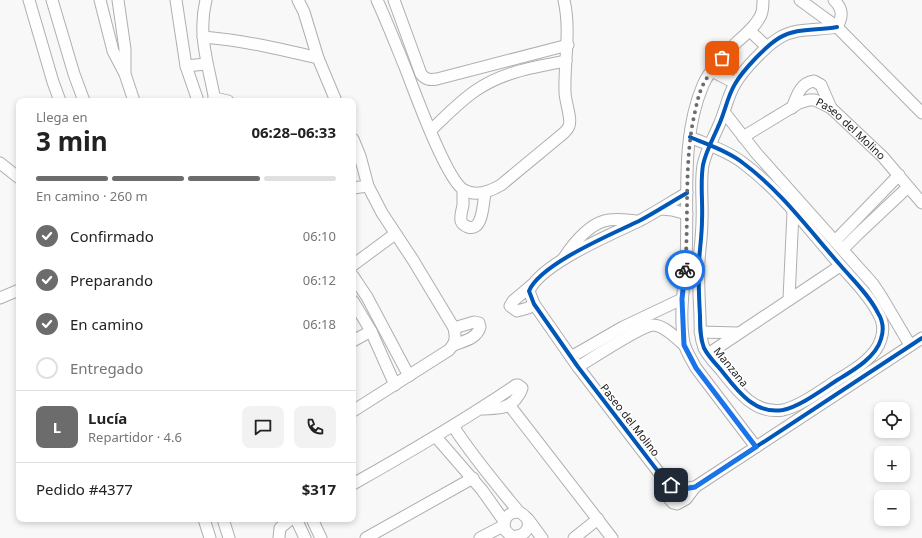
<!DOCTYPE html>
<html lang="es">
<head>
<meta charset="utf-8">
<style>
  :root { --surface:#fff; --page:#f2f2f2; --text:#222; --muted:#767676; --line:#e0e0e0; --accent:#6d6c6d }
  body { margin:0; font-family:"Noto Sans",sans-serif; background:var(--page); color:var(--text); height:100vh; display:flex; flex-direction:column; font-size:15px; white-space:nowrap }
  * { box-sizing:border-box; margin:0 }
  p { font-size:13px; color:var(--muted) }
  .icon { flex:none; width:22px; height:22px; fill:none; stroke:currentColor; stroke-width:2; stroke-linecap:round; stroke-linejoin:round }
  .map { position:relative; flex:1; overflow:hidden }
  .details { position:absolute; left:16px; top:98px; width:340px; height:424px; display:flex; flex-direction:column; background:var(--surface); border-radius:8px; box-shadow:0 2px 6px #0003 }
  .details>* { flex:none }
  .buttons { position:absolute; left:874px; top:402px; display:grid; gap:8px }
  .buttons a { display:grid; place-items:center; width:36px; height:36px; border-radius:8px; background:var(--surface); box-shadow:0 2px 6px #0003; font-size:20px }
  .pin { position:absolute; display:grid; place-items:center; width:34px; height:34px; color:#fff; margin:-17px; border-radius:8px; box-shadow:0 2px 6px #0006 }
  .courier { position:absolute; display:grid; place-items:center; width:40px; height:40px; margin:-20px; border:3px solid #1a73e8; border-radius:50%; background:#fff; color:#222; box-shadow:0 1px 5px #0007 }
  .head em { font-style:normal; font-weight:700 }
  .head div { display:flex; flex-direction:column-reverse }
  .head { display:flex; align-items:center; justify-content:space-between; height:68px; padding:0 20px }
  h1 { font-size:26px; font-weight:700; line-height:30px }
  .bar { display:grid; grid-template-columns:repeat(4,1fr); gap:6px 4px; align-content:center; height:48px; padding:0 20px }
  .bar i { height:5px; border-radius:3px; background:var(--line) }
  .bar .selected { background:var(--accent) }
  .bar p { grid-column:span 4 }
  .line { display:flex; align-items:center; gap:10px; padding:0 20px; border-top:1px solid var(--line) }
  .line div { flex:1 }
  .round { display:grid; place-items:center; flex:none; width:42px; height:42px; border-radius:8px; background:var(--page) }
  ol { padding:0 20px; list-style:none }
  li { display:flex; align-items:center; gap:12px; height:44px }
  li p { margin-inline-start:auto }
  li .icon { padding:4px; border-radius:50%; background:var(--accent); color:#fff; stroke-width:4 }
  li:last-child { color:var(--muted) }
  li i { width:22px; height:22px; border:2px solid var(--line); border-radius:50% }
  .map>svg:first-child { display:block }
</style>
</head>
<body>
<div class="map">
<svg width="922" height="538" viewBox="0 0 922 538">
  <rect width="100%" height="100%" fill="#f9f8f9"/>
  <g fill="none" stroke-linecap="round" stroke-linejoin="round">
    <defs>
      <g id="minor">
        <path d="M 29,0 L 53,82 L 60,101"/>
        <path d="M 52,0 L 74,74 L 84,101"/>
        <path d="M 100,0 L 113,51 L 125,74 L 134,101"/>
        <path d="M 118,0 L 125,49 L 125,72"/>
        <path d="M 176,0 L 186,66 L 198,101"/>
        <path d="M 206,0 C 197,36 209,66 215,101"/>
        <path d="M 298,0 L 304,12 L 318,58 L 336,101"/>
        <path d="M 377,0 C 387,22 396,45 405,67 C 414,90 446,180 464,190 C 476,197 489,192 501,185 L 559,137 C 563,134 567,131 569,126 C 572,119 565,101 565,92 C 564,61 571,31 564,0"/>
        <path d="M 394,0 L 421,74 C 426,80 430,80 437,79 L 568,45"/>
        <path d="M 800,0 L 837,27 L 922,113"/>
        <path d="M 834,0 C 843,9 843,16 837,27"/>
        <path d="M 750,31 L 767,47"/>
        <path d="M 203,37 C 242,40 280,49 318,58"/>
        <path d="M 186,66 L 206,64"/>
        <path d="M 712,71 L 735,83"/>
        <path d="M 214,98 L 228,101"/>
        <path d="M 792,108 C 797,96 800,83 814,81 L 821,85 L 831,108"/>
        <path d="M 724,112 L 757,154 L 873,284 L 881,296 L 910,345"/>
        <path d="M 431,130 C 445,117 459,102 475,91 C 502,72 534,67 566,61"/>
        <path d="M 690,137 C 708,145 728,151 743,163 C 781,191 810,231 841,266 C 854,281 869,295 878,313 C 883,321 884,330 881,339 C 876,357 854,370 839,379 C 823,389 801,406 783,410 C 754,415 736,389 721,370 C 715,363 708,356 704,348 C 700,338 700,327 700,316 C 699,298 698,280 699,261 C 700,247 702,234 702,220 C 703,202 700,183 703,165 C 706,151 713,139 718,127 C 725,113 727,97 735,84 C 743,70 766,46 779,38 C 797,27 817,31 837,27"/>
        <path id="s1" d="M 743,137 L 799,103 L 809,100 L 815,100 L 831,108 L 883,157 L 922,203"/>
        <path d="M 353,139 L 360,156 L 368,186 L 382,213 L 413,260 L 454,328 C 456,338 456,342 449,350 L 353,411"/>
        <path d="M 0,163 L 19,178"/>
        <path d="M 353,188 L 368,186"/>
        <path d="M 463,190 C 463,195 463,200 463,205 C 462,210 460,216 461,221 C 462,224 465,226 468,227 C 483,232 483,203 485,193"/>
        <path d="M 687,193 C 671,202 656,212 639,221 C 612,234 540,264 529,291 L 534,304 L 578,367 L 663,478 C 674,488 679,490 695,487 L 922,338"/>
        <path d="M 661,209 L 672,210 L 687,214"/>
        <path d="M 835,241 L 899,175"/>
        <path d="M 843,249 L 858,234 L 908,187"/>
        <path d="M 563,259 C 573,244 587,226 604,221 C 614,218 626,220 636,221"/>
        <path d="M 353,265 L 395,234"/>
        <path d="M 353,276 L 367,297 L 409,376"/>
        <path d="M 532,285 L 513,301 L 510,306 L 517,311 L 528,308 L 534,304"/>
        <path d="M 0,298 L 19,290"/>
        <path d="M 789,299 L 793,212"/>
        <path d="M 353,301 L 371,331 L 395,385"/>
        <path d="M 700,332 L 738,333"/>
        <path d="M 353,341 L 371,331"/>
        <path d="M 454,345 C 463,341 477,339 480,327 L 479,323 L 474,322 L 454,328"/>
        <path d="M 708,354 L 840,266"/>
        <path d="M 571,357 L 623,327 L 682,299"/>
        <path d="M 578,367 C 591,359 641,326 653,325 C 664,325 676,338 684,345"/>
        <path d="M 510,406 L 612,538"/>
        <path d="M 453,426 C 473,457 496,484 519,512 C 535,520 529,538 511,536 L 505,530 C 502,519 508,512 519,512"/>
        <path d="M 436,437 L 482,490 L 504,521"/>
        <path d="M 756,447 L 696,368 C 692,360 686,352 684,343 C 679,316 684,286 686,259 C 689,201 680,139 703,85 C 710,69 725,54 737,42 C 746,34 756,26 761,15 C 763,10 763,5 763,0"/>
        <path d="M 663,478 L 666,495 L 673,503 L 677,504 L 686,499 L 695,487"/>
        <path d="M 353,484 C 408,453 463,421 516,385 L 518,385 L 522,388 C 521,393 518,396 515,400 C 506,410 495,408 481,409"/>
        <path d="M 204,519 L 210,538"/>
        <path d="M 223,519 L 229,538"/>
        <path d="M 296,519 L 305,538"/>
        <path d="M 312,519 L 321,538"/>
        <path d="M 528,519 L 542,538"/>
        <path d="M 279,538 L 280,528 L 291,519"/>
        <path d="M 366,538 L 473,478"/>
        <path d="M 480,538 L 503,526"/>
        <path d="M 574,538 L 598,519"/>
      </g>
    </defs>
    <!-- minor casing -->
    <use href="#minor" stroke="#b0afb0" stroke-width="13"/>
    <!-- minor -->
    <use href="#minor" stroke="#fefefe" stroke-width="11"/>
    <defs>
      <path id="cycleway" d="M 690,137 C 708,145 728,151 743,163 C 781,191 810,231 841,266 C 854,281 869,295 878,313 C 883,321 884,330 881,339 C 876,357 854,370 839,379 C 823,389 801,406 783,410 C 754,415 736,389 721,370 C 715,363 708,356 704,348 C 700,338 700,327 700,316 C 699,298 698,280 699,261 C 700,247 702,234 702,220 C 703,202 700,183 703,165 C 706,151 713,139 718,127 C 725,113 727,97 735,84 C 743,70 766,46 779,38 C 797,27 817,31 837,27
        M 687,193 C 671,202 656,212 639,221 C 612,234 540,264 529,291 L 534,304 L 578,367 L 663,478 C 674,488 679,490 695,487 L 922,338"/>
    </defs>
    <!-- cycleway casing -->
    <use href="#cycleway" stroke="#fff" stroke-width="6"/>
    <!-- cycleway -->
    <use href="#cycleway" stroke="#0057b8" stroke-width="4"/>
  </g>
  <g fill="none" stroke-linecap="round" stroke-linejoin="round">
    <!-- done -->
    <path stroke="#6d6c6d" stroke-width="4" stroke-dasharray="0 7.2" d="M 685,270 C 689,220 684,170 693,121 C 696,108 698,94 704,83 C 709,74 715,66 722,58"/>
    <!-- route -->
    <path stroke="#1a73e8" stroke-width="5" d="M 671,485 L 684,489 L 695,487 L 756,447 L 696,368 L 684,345 L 682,299 L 685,270"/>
  </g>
  <g text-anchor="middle" stroke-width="3.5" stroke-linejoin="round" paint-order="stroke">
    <!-- street labels -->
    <g font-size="11" fill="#212021" stroke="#fff">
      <text dy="4" stroke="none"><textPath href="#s1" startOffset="128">Paseo del Molino</textPath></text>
      <text transform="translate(731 367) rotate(51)" y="4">Manzana</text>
      <text transform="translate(630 420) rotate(52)" y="4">Paseo del Molino</text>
    </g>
  </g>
</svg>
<div class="buttons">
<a><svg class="icon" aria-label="locate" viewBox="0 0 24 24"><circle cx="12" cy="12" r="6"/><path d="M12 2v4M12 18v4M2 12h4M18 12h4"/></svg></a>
<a>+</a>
<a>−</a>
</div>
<div class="pin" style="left:722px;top:58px;background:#ea580c"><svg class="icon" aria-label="bag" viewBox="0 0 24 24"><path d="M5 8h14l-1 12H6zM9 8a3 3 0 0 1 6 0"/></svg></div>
<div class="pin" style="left:671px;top:485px;background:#1f2937"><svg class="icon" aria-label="home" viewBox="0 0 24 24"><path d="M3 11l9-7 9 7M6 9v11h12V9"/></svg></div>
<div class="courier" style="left:685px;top:270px"><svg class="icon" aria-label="bike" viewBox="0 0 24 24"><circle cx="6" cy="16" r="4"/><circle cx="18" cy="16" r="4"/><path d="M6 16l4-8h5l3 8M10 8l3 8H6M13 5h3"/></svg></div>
<section class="details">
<div class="head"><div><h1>3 min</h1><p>Llega en</p></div><em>06:28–06:33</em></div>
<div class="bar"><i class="selected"></i><i class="selected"></i><i class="selected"></i><i></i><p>En camino · 260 m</p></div>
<ol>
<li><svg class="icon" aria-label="check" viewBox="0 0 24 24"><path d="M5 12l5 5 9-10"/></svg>Confirmado<p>06:10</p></li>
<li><svg class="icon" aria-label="check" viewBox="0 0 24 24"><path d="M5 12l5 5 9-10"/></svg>Preparando<p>06:12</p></li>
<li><svg class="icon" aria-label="check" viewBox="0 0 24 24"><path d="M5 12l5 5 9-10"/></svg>En camino<p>06:18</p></li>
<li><i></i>Entregado</li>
</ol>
<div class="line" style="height:72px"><b class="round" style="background:var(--accent);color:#fff">L</b><div><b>Lucía</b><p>Repartidor · 4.6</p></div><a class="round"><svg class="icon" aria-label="chat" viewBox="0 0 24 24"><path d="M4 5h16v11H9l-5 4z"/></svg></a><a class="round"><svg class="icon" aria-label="phone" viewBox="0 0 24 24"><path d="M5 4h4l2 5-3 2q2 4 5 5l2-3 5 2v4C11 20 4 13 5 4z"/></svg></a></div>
<div class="line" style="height:52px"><div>Pedido #4377</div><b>$317</b></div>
</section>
</div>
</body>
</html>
